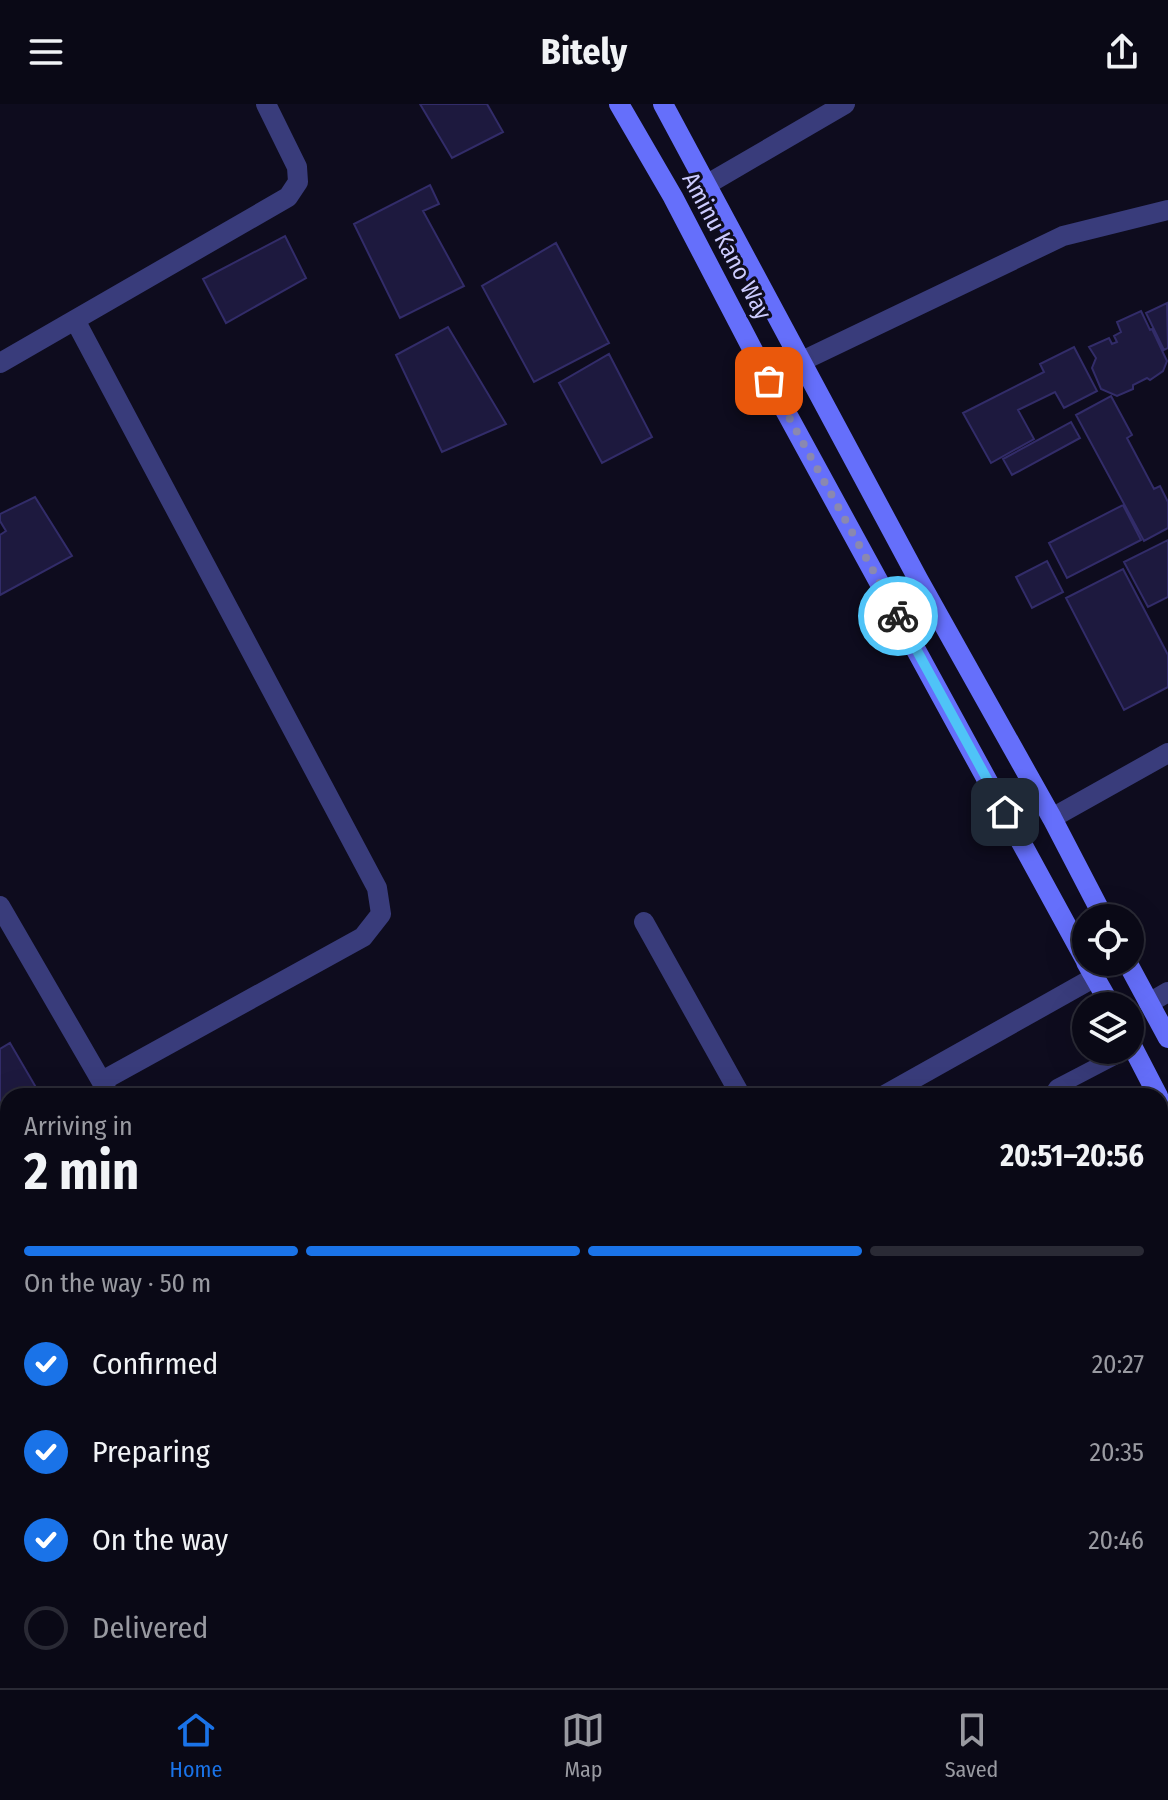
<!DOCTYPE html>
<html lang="en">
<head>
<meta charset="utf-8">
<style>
  :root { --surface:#0a0916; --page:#181723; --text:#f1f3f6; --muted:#999aa1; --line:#2a2a35; --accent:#1a73e8 }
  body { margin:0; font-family:"Fira Sans Condensed",sans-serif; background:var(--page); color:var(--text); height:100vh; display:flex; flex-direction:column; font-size:30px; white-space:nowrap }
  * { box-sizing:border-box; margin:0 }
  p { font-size:26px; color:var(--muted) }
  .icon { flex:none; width:44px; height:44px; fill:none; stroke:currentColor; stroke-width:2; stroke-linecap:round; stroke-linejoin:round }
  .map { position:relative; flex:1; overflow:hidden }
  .details { position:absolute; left:0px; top:984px; width:1168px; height:600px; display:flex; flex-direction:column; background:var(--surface); border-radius:24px 24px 0 0; box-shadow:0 8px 32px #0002,0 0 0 2px var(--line) }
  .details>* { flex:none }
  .tools { position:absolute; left:1072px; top:800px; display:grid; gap:16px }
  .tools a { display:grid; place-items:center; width:72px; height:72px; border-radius:50%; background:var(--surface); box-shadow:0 8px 32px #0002,0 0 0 2px var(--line); font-size:40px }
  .pin { position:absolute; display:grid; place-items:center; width:68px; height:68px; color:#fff; margin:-34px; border-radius:16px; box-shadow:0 4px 12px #0006 }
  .courier { position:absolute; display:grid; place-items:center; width:80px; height:80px; margin:-40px; border:6px solid #4fc3f7; border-radius:50%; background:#fff; color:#222; box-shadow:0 2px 10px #0007 }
  .headline em { font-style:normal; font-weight:700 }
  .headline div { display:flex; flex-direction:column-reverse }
  .headline { display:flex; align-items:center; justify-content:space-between; height:136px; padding:0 24px }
  h1 { font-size:52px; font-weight:700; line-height:60px }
  .bar { display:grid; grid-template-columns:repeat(4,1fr); gap:12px 8px; align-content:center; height:96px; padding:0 24px }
  .bar i { height:10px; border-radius:6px; background:var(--line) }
  .bar .current { background:var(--accent) }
  .bar p { grid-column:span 4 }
  ol { padding:0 24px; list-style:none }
  li { display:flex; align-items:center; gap:24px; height:88px }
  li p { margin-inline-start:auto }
  li .icon { padding:8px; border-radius:50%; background:var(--accent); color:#fff; stroke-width:4 }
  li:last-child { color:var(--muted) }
  li i { width:44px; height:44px; border:4px solid var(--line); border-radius:50% }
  header { display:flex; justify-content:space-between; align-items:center; height:104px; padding:0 24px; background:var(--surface); font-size:36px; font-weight:700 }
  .tabs { display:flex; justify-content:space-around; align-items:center; height:112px; border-top:2px solid var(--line); background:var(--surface); font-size:22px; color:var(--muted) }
  .tabs a { display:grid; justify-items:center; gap:4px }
  .tabs .current { color:var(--accent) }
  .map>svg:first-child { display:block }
</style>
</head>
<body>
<header><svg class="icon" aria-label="menu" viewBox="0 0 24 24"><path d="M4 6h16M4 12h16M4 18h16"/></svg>Bitely<svg class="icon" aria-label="share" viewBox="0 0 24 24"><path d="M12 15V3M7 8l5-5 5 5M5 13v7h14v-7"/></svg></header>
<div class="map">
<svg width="1168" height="1584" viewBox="0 0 1168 1584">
  <rect width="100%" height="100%" fill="#0e0c1e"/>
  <!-- building -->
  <path fill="#1d193e" stroke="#322c69" stroke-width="2" d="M 420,0 L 487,0 L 503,28 L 452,54 Z
    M 430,81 L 439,100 L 423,107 L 464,182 L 400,214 L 354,120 Z
    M 285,132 L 306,174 L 226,219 L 203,175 Z
    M 556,139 L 609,239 L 534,278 L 482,182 Z
    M 1167,199 L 1168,244 L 1164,246 L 1146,209 Z
    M 1141,207 L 1150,226 L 1152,225 L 1167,257 L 1163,267 L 1150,276 L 1147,274 L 1133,281 L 1133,285 L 1117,292 L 1101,285 L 1092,264 L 1096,254 L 1089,243 L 1109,234 L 1112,240 L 1117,238 L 1114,232 L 1121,228 L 1117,218 Z
    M 448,223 L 506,320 L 442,348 L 396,251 Z
    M 1074,243 L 1097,287 L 1064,304 L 1055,288 L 1018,306 L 1034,335 L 991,359 L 963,309 L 1044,268 L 1040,260 Z
    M 609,250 L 652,333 L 602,359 L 559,279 Z
    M 1111,292 L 1132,331 L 1127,334 L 1154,385 L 1160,382 L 1168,398 L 1168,424 L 1144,437 L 1076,311 Z
    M 1071,318 L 1080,334 L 1012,371 L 1003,355 Z
    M 35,393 L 72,452 L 0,491 L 0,431 L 6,427 L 0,417 L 0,410 Z
    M 1123,401 L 1141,436 L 1067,474 L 1049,439 Z
    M 1168,436 L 1168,493 L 1148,503 L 1124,458 Z
    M 1047,457 L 1063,488 L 1032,504 L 1016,473 Z
    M 1123,465 L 1168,551 L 1168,583 L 1124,606 L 1066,494 Z
    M 10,939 L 41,992 L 8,992 L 8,1050 L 0,1054 L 0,945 Z
    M 8,1062 L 8,1128 L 0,1113 L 0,1067 Z
    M 0,1113 L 8,1128 L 8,1168 L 0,1172 Z
    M 8,1344 L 8,1421 L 0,1425 L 0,1349 Z
    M 27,1576 L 124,1576 L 126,1580 L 119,1584 L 31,1584 Z
    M 255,1576 L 303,1576 L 308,1584 L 259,1584 Z
    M 319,1576 L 338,1576 L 324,1584 Z
    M 384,1576 L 479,1576 L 484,1584 L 388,1584 Z"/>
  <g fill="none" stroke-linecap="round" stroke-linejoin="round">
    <!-- lane -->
    <path stroke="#393c7b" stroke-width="16" d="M 1051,992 L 1057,983 L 1128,946
      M 1160,1082 L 1168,1079"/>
    <!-- street -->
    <path stroke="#393c7b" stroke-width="20" d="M 706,81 L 845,0
      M 75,216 L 377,784 L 381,810 L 363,833 L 102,977
      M 800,258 L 1063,132 L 1168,106
      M 0,259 L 288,93 L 298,78 L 297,63 L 266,0
      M 1052,714 L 1168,649
      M 0,802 L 110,992
      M 644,818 L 741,992
      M 1149,899 L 1168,888
      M 883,992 L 1095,873
      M 0,1507 L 8,1502
      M 789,1576 L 793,1584
      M 1155,1576 L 1159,1584
      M 566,1584 L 580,1576"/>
    <!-- secondary -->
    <path stroke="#656ffb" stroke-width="20" d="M 619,0 L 673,93 L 769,277 L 1086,857
      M 663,0 L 918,475 L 1052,714 L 1104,814
      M 1086,858 L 1111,902
      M 1127,858 L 1168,934
      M 1130,938 L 1158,992
      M 1160,996 L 1168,1011"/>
  </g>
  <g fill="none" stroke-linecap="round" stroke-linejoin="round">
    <!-- done -->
    <path stroke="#8a88b0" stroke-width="8" stroke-dasharray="0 14.4" d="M 769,277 L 898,512"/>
    <!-- route -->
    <path stroke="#4fc3f7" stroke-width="10" d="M 898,512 L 1005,708"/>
  </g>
  <g text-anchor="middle" stroke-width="6" stroke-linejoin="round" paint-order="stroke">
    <!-- street labels -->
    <g font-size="24" fill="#cccbfe" stroke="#0e0c1e">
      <text transform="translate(727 142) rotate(62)" y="8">Aminu Kano Way</text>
    </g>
  </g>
</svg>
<div class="tools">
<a><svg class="icon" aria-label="locate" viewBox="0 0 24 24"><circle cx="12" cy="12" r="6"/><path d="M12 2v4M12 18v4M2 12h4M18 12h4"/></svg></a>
<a><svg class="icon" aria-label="layers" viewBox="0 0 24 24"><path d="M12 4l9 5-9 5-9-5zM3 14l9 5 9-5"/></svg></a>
</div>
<div class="pin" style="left:769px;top:277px;background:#ea580c"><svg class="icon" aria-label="bag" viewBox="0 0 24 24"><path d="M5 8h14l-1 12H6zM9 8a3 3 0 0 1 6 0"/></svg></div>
<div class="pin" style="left:1005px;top:708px;background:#1f2937"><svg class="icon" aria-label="home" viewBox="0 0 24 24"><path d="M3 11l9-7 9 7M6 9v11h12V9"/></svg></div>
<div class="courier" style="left:898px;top:512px"><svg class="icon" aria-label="bike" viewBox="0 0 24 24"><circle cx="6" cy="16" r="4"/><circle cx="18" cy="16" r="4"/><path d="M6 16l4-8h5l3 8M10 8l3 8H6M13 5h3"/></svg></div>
<section class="details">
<div class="headline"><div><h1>2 min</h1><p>Arriving in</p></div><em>20:51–20:56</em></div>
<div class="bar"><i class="current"></i><i class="current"></i><i class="current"></i><i></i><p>On the way · 50 m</p></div>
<ol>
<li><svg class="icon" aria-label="check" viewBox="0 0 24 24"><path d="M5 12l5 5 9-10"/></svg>Confirmed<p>20:27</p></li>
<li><svg class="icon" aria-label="check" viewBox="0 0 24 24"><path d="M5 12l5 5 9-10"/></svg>Preparing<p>20:35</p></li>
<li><svg class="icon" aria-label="check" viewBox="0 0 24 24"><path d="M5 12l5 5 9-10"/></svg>On the way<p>20:46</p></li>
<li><i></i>Delivered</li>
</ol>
</section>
</div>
<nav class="tabs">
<a class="current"><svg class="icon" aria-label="home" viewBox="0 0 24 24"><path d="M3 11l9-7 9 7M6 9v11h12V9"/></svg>Home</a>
<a><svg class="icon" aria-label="map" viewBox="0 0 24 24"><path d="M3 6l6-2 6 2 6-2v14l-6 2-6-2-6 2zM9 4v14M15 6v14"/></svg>Map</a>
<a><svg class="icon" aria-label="saved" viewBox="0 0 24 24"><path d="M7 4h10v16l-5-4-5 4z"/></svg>Saved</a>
</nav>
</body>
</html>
